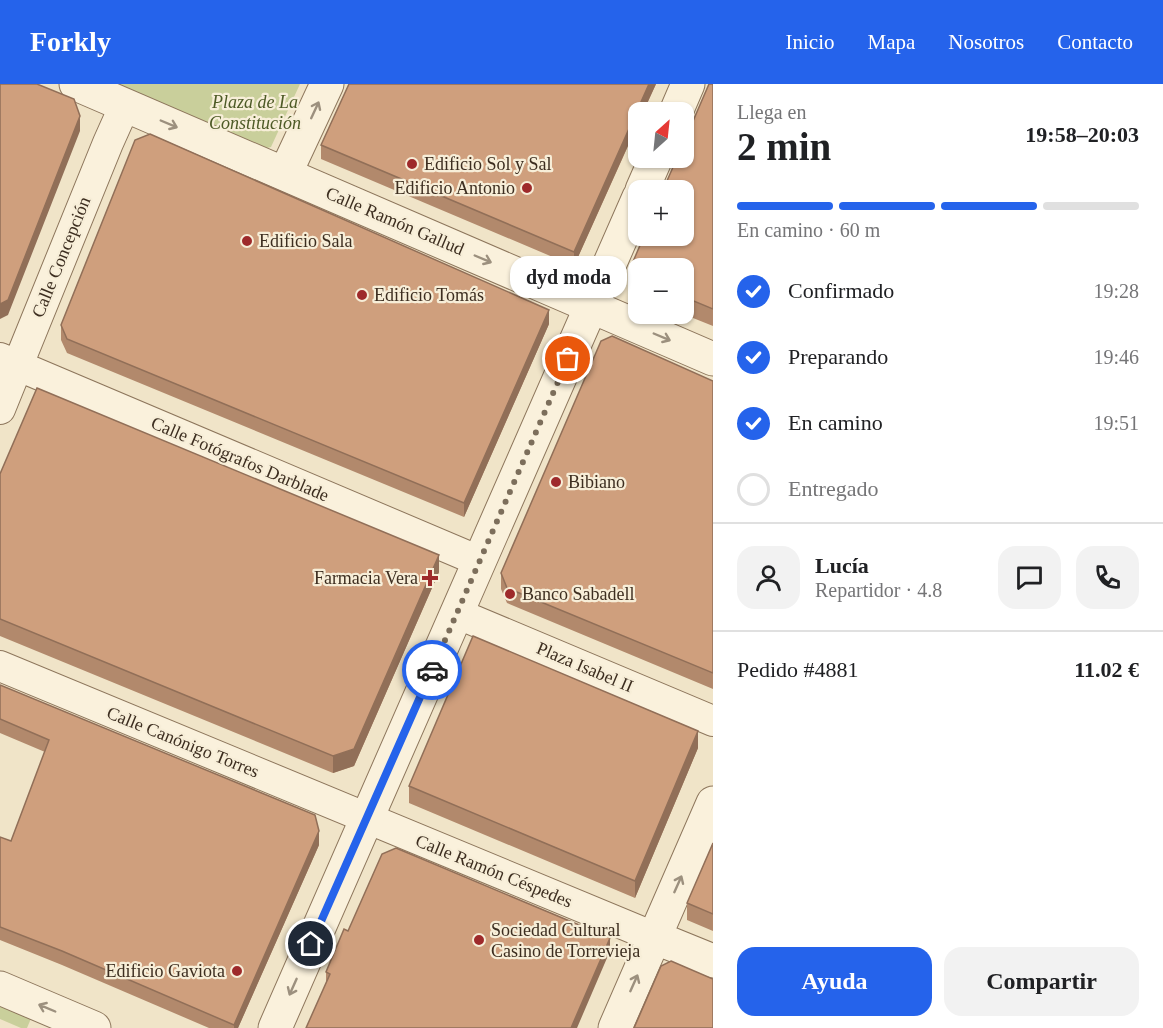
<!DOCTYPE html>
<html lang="es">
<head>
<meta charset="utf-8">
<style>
  :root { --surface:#fff; --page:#f2f2f2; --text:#202124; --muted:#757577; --line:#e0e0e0; --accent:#2563eb }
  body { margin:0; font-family:"Times New Roman",serif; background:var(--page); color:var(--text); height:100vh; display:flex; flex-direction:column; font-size:22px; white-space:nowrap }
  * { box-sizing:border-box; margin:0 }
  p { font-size:20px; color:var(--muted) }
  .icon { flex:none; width:33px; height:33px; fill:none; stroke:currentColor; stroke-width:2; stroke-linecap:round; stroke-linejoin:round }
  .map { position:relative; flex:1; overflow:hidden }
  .side { display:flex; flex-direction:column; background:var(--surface); width:450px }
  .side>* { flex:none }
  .needle { width:39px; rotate:27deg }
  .controls { position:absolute; left:628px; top:18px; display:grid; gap:12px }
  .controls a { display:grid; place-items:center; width:66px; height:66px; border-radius:12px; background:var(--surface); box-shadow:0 2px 4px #0004; font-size:30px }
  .pin { position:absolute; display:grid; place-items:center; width:51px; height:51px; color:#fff; margin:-26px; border:3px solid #fff; border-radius:50%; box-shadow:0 2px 6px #0007 }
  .courier { position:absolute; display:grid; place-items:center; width:60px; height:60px; margin:-30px; border:4px solid #2563eb; border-radius:50%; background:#fff; color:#222; box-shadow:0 2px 8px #0007 }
  .bubble { position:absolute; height:42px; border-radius:18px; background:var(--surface); box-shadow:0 2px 4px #0004; font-size:20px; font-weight:600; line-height:42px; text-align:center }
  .overview em { font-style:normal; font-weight:600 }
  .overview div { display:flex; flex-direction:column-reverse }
  .overview { display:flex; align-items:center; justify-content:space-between; height:102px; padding:0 24px }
  h1 { font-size:39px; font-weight:600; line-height:45px }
  .bar { display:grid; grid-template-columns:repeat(4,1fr); gap:9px 6px; align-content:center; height:72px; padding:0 24px }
  .bar i { height:8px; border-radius:4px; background:var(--line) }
  .bar .current { background:var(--accent) }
  .bar p { grid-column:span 4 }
  .line { display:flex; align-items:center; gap:15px; padding:0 24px; border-top:2px solid var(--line) }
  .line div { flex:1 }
  .round { display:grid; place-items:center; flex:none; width:63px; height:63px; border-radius:18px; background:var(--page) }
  ol { padding:0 24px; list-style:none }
  li { display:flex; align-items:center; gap:18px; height:66px }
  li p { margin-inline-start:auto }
  li .icon { padding:6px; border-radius:50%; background:var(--accent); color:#fff; stroke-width:4 }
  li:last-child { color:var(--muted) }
  li i { width:33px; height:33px; border:3px solid var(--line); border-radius:50% }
  .primary-button { display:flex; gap:12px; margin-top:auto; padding:12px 24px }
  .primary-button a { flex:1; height:69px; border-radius:18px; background:var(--accent); color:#fff; font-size:24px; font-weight:600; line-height:69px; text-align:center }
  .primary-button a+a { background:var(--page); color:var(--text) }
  header { display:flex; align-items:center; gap:36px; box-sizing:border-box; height:84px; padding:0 30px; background:var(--accent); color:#fff }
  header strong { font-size:28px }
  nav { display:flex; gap:33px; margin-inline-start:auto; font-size:21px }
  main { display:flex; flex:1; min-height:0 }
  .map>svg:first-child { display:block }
</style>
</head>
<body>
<header>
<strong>Forkly</strong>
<nav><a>Inicio</a><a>Mapa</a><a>Nosotros</a><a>Contacto</a></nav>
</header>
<main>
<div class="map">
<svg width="713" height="944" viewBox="0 0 713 944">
  <rect width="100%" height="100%" fill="#f0e4c8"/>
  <!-- green -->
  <path fill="#c9cf9b" d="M 118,0 L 300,0 L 271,63 L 267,64 Z
    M 0,910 L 35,925 L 27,944 L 21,944 L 0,935 Z"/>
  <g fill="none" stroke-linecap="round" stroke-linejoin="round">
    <defs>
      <path id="pedestrian" d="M 0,274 L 479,477
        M 0,325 L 108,59 L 125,21
        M 456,529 L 713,637
        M 0,582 L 654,853"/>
      <path id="minor" d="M 76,0 L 713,275
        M 676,28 L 688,0
        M 285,90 L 327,0
        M 642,106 L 656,74
        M 654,853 L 713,877
        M 275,944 L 639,113
        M 615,944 L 713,719"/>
      <path id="tertiary" d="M 0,904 L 94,944"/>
    </defs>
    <!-- pedestrian casing -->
    <use href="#pedestrian" stroke="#8d765c" stroke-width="32"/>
    <!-- minor casing -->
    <use href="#minor" stroke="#8d765c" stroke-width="35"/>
    <!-- tertiary casing -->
    <use href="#tertiary" stroke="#8d765c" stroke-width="35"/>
    <!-- pedestrian -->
    <use href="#pedestrian" stroke="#faf1dc" stroke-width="30"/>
    <!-- minor -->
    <use href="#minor" stroke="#faf1dc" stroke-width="33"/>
    <!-- tertiary -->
    <use href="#tertiary" stroke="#faf1dc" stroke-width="33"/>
  </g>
  <!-- wall -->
  <path fill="#b2896c" d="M 349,0 L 656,0 L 574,182 L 321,75 L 321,61 Z
    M 713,0 L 713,242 L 683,230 L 684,230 L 684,184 L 639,184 L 639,210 L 632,197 L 632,180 Z
    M 549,240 L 464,433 L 67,269 L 61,256 L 61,241 Z
    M 713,297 L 713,605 L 507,519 L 501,505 L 501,489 Z
    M 0,390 L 439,488 L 354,682 L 333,689 L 0,552 Z
    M 0,601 L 319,761 L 238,944 L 209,944 L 62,881 L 0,856 L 0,753 L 11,757 L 45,668 L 0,649 Z
    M 698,664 L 635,814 L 409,719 L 409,702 Z
    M 713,759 L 713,847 L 687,836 L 687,819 Z
    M 348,847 L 610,867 L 326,898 L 326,888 Z"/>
  <!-- shaded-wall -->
  <path fill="#916f58" d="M 649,0 L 656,0 L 643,28 L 639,28 L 639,37 L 574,182 L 574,168 Z
    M 80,32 L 80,47 L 8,231 L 0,235 L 0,220 Z
    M 549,226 L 549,240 L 464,433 L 464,419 Z
    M 439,471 L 439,488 L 354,682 L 333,689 L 333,672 Z
    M 698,647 L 698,664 L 635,814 L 635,797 Z
    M 319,747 L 319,761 L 238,944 L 234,944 L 234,941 Z
    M 610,854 L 610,867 L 577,944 L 571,944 Z"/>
  <!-- building -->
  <path fill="#cf9f7d" stroke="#916f58" stroke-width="1.5" d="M 0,0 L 37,0 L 74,15 L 80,32 L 8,216 L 0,220 Z
    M 349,0 L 649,0 L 574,168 L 321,61 Z
    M 709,0 L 713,0 L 713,225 L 684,213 L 684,184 L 639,184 L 639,193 L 632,180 L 644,152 L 684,152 L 684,106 L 663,106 L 677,74 L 684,74 L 684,58 Z
    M 150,50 L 549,226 L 464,419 L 67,255 L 61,241 L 135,56 Z
    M 612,252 L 713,297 L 713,589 L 507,504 L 501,489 L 601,257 Z
    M 37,304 L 439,471 L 354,665 L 333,672 L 0,535 L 0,390 Z
    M 473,552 L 698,647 L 635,797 L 409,702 Z
    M 0,601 L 315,731 L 319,747 L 234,941 L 62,867 L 0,843 L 0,753 L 11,757 L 49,656 L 0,635 Z
    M 713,759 L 713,830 L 687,819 Z
    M 396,764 L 610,854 L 571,944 L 306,944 L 330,890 L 326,888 L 344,845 L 348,847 L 382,770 Z
    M 671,877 L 713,895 L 713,944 L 634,944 L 661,882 Z"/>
  <!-- one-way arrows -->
  <defs><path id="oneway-shaft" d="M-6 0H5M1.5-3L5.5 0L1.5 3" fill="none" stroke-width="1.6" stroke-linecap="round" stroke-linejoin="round" transform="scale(1.5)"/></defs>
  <g stroke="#9c907e">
    <use href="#oneway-shaft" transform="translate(315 26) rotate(-65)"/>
    <use href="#oneway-shaft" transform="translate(169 40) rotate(23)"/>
    <use href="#oneway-shaft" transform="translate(483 175) rotate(23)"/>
    <use href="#oneway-shaft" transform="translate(662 253) rotate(23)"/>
    <use href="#oneway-shaft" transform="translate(678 800) rotate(-66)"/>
    <use href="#oneway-shaft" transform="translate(634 899) rotate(-66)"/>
    <use href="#oneway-shaft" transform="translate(293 903) rotate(114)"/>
    <use href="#oneway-shaft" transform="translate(47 924) rotate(-157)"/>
  </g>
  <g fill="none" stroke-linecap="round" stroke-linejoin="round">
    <!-- done -->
    <path stroke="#7c6e5b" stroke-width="6" stroke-dasharray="0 10.8" d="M 432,586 L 568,275"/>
    <!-- route -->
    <path stroke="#2563eb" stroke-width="8" d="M 311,860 L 432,586"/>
  </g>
  <!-- markers -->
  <g fill="#9e2a2b" stroke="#f7eed8" stroke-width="2">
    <circle cx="412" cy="80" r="6"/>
    <circle cx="527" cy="104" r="6"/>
    <circle cx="247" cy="157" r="6"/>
    <circle cx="362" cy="211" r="6"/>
    <circle cx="556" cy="398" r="6"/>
    <path d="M427 485h6v6h6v6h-6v6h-6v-6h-6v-6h6z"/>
    <circle cx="510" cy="510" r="6"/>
    <circle cx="479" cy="856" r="6"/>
    <circle cx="237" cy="887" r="6"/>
  </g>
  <g text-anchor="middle" stroke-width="4.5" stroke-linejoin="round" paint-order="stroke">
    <!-- park labels -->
    <g font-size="18" font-style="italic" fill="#4d5a26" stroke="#f7eed8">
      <text x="255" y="24">Plaza de La<tspan x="255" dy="21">Constitución</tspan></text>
    </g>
    <!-- poi labels -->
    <g font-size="18" fill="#3d2e20" stroke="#f7eed8" text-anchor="start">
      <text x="424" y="86">Edificio Sol y Sal</text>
      <text x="515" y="110" text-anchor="end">Edificio Antonio</text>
      <text x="259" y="163">Edificio Sala</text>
      <text x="374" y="217">Edificio Tomás</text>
      <text x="568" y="404">Bibiano</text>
      <text x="418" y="500" text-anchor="end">Farmacia Vera</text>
      <text x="522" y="516">Banco Sabadell</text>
      <text x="491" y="852">Sociedad Cultural<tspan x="491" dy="21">Casino de Torrevieja</tspan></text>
      <text x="225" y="893" text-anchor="end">Edificio Gaviota</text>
    </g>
    <!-- street labels -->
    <g font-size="18" fill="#3d2e20" stroke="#f7eed8">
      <text transform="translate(395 137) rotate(23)" y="6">Calle Ramón Gallud</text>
      <text transform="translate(61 173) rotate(-68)" y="6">Calle Concepción</text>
      <text transform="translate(240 375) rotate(23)" y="6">Calle Fotógrafos Darblade</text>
      <text transform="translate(585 583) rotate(23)" y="6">Plaza Isabel II</text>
      <text transform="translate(183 658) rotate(22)" y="6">Calle Canónigo Torres</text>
      <text transform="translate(494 787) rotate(22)" y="6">Calle Ramón Céspedes</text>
    </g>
  </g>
</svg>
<div class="controls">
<a><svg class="needle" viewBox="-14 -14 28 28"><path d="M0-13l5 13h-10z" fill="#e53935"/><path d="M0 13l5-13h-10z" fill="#757577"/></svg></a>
<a>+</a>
<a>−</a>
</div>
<div class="pin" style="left:568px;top:275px;background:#ea580c"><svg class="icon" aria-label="bag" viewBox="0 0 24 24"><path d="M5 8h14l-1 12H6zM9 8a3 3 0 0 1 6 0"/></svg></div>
<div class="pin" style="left:311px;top:860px;background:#1f2937"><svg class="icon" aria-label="home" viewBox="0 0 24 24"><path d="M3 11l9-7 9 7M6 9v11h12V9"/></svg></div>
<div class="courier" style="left:432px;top:586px"><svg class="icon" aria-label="car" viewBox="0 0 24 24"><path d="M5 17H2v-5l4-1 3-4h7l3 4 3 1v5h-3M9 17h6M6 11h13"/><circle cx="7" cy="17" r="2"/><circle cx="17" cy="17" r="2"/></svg></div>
<div class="bubble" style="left:510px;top:172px;width:117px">dyd moda</div>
</div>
<section class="side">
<div class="overview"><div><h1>2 min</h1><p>Llega en</p></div><em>19:58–20:03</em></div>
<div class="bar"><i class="current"></i><i class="current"></i><i class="current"></i><i></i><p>En camino · 60 m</p></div>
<ol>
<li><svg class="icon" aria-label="check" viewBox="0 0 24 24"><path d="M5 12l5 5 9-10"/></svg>Confirmado<p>19:28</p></li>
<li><svg class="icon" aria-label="check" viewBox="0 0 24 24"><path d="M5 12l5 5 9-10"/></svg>Preparando<p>19:46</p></li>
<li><svg class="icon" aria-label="check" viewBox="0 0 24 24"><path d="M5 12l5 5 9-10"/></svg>En camino<p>19:51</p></li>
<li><i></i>Entregado</li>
</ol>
<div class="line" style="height:108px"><a class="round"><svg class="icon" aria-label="person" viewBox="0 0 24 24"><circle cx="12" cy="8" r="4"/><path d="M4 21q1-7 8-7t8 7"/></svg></a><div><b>Lucía</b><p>Repartidor · 4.8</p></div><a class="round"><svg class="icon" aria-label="chat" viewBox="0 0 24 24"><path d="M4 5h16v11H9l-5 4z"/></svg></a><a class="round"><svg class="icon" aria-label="phone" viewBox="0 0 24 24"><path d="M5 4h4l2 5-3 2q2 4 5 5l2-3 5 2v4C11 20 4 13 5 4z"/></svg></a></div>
<div class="line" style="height:78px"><div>Pedido #4881</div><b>11.02 €</b></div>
<div class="primary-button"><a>Ayuda</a><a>Compartir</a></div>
</section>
</main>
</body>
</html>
